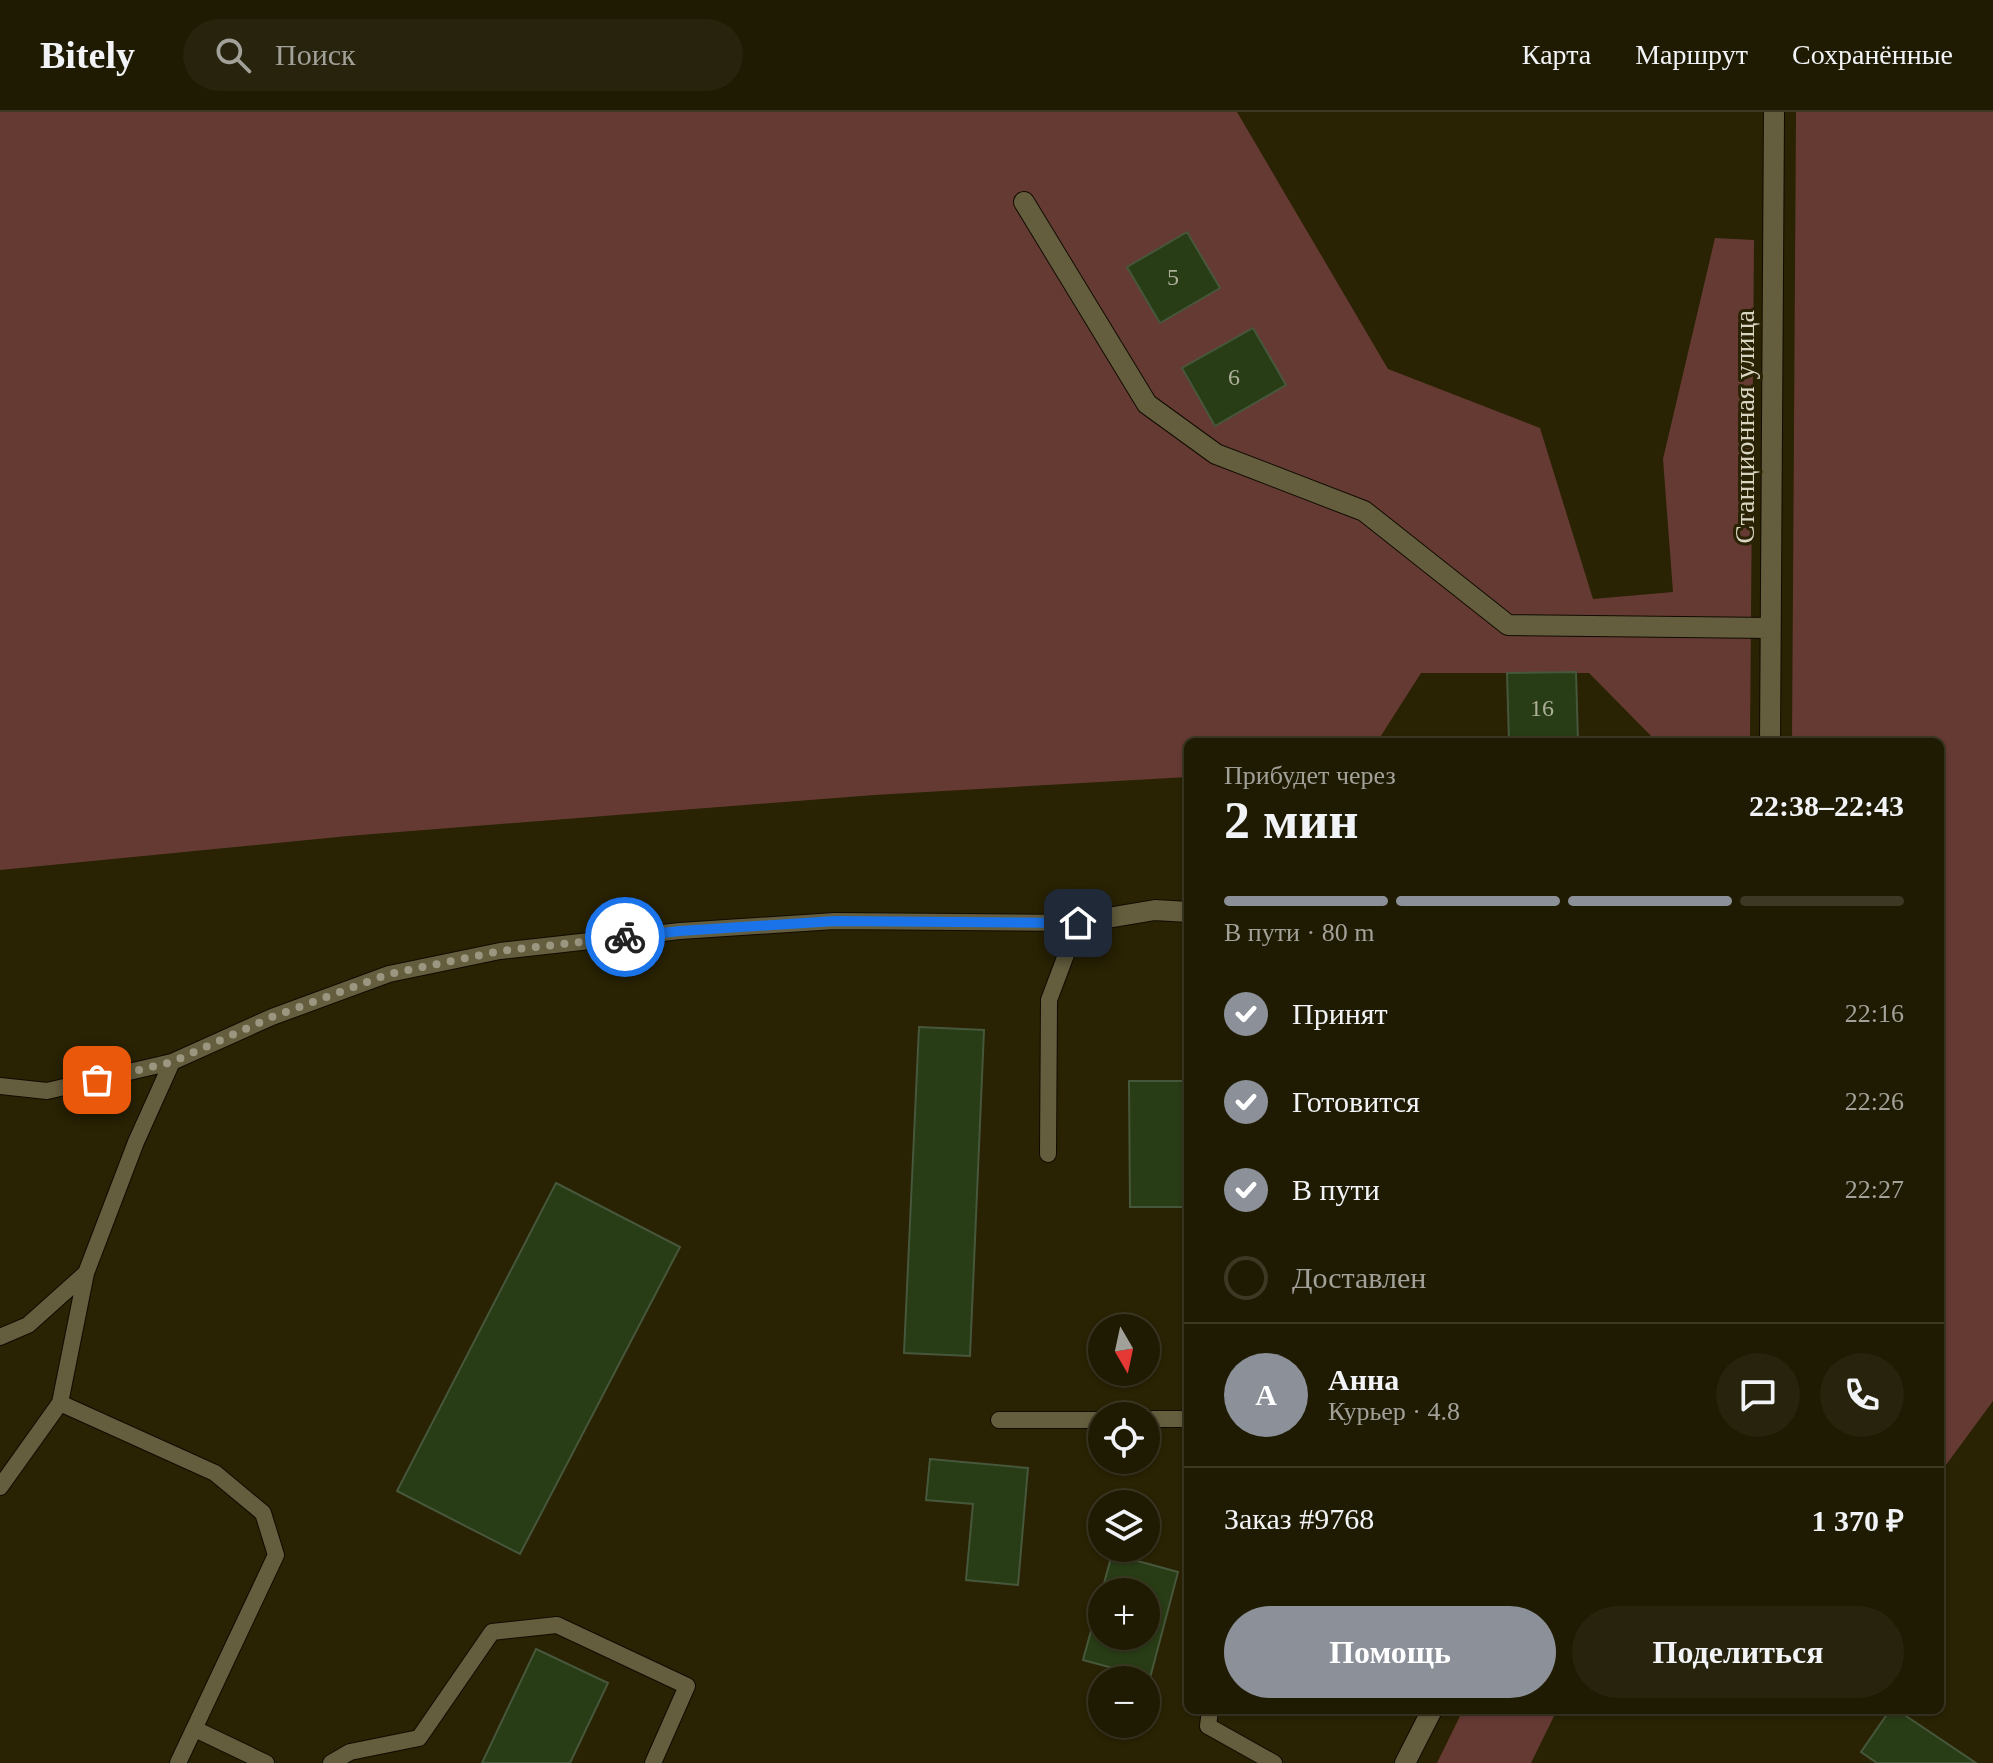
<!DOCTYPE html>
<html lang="ru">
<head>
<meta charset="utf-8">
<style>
  :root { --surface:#1f1a02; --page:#27230c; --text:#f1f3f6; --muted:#a1a199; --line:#3c3824; --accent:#8c9099 }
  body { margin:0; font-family:"Times New Roman",serif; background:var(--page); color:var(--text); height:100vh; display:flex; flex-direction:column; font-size:30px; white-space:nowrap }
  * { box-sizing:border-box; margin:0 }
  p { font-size:26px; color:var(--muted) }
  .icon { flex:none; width:44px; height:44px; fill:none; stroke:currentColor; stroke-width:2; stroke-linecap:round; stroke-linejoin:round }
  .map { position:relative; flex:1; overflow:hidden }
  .drawer { position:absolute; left:1184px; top:626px; width:760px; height:976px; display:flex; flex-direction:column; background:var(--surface); border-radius:12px; box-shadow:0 2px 6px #0004,0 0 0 2px var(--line) }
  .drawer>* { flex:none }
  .needle { width:52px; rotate:171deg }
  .buttons { position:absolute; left:1088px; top:1202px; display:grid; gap:16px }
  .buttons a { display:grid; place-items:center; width:72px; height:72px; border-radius:50%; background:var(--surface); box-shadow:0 2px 6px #0004,0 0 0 2px var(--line); font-size:40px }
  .pin { position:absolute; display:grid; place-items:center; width:68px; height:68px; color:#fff; margin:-34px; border-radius:16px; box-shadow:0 4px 12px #0006 }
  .courier { position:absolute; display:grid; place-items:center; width:80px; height:80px; margin:-40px; border:6px solid #1a73e8; border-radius:50%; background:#fff; color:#222; box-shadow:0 2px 10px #0007 }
  .summary em { font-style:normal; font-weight:700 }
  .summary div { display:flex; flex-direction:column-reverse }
  .summary { display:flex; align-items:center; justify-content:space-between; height:136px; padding:0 40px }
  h1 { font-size:52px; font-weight:700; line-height:60px }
  .bar { display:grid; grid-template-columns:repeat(4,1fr); gap:12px 8px; align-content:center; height:96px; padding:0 40px }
  .bar i { height:10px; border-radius:6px; background:var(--line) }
  .bar .selected { background:var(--accent) }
  .bar p { grid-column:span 4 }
  .line { display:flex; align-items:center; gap:20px; padding:0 40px; border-top:2px solid var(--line) }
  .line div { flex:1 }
  .round { display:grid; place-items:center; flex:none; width:84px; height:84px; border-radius:42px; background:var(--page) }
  ol { padding:0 40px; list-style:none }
  li { display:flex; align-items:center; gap:24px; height:88px }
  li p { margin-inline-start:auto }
  li .icon { padding:8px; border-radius:50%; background:var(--accent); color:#fff; stroke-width:4 }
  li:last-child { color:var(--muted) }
  li i { width:44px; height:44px; border:4px solid var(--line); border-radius:50% }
  .cta { display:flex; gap:16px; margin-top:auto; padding:16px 40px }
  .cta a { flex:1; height:92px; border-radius:48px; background:var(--accent); color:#fff; font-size:32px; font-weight:700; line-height:92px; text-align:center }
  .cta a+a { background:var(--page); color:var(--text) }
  header { display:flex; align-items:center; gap:48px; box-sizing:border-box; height:112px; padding:0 40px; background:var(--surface); border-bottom:2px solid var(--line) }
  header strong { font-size:38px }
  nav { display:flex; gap:44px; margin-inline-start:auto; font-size:28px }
  .search { width:560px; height:72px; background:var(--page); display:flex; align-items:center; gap:20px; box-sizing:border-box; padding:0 28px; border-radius:44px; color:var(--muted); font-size:30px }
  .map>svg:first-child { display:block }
</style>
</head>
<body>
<header>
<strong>Bitely</strong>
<div class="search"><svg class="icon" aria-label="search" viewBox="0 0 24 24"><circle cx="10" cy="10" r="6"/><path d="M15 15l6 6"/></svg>Поиск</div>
<nav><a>Карта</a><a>Маршрут</a><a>Сохранённые</a></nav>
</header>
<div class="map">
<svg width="1993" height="1651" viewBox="0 0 1993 1651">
  <rect width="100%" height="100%" fill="#292203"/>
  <!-- green -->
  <path fill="#653a33" d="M 0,0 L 1237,0 L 1388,257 L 1540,316 L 1593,487 L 1673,480 L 1663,347 L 1715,126 L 1754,128 L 1750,630 L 1657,630 L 1589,561 L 1421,561 L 1377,630 L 1188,630 L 1188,665 L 874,683 L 348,724 L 0,758 Z
    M 1796,0 L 1993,0 L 1993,1289 L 1940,1361 L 1940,630 L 1792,630 Z
    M 1463,1598 L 1557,1598 L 1531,1651 L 1437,1651 Z"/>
  <!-- building -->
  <path fill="#283c15" stroke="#47573b" stroke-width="2" fill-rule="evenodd" d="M 1187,120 L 1220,176 L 1160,211 L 1127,155 Z
    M 1253,216 L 1286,273 L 1215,314 L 1182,256 Z
    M 1576,560 L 1578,630 L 1509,630 L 1507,561 Z
    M 919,915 L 984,918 L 970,1244 L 904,1241 Z
    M 1129,969 L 1188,969 L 1188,1095 L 1130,1095 Z
    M 556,1071 L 680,1135 L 520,1442 L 397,1379 Z
    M 930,1347 L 1028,1356 L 1018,1473 L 966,1468 L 973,1392 L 926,1388 Z
    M 1112,1442 L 1178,1460 L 1150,1566 L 1083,1548 ZM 1102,1480 L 1146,1480 L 1146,1524 L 1102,1524 Z
    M 536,1537 L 608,1571 L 570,1651 L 482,1651 Z
    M 1890,1598 L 1897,1598 L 1976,1651 L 1877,1651 L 1861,1640 Z"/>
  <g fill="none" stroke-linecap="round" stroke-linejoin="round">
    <defs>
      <path id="service" d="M 172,950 L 136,1030 L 86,1161 L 60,1291 L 215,1361 L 263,1401 L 276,1443 L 178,1651
        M 0,974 L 47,979 L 172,950 L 272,905 L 389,862 L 500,839 L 680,819 L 835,809 L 1078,811 L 1049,888 L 1048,1042
        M 0,1225 L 28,1213 L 86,1161
        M 1146,1307 L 1188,1307
        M 999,1308 L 1102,1308
        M 0,1375 L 60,1291
        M 1210,1598 L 1208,1614 L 1274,1651
        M 195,1617 L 266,1651
        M 331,1651 L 350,1640 L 419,1626 L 492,1520 L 557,1513 L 687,1574 L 653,1651"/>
      <path id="minor" d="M 1024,90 L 1147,292 L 1216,342 L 1364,399 L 1508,513 L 1770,516
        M 1770,630 L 1774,0
        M 1078,811 L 1155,798 L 1188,800
        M 1405,1651 L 1432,1598"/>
    </defs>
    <!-- service casing -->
    <use href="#service" stroke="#100c00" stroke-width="18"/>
    <!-- minor casing -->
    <use href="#minor" stroke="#100c00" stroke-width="22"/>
    <!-- service -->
    <use href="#service" stroke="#655e3e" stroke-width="16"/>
    <!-- minor -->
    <use href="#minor" stroke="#655e3e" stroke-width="20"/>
  </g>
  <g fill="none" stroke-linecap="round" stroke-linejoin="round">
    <!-- done -->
    <path stroke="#9b9680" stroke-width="8" stroke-dasharray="0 14.4" d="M 97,968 L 172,950 L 272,905 L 389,862 L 500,839 L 625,825"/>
    <!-- route -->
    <path stroke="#1a73e8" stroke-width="10" d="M 625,825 L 680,819 L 835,809 L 1078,811"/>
  </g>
  <g text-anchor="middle" stroke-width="6" stroke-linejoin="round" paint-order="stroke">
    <!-- number labels -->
    <g font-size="24" fill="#acaf98">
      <text x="1173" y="173">5</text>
      <text x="1234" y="273">6</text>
      <text x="1542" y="604">16</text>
    </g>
    <!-- street labels -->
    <g font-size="28" fill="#d8d5c3" stroke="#292203">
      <text transform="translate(1744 315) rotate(-90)" y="10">Станционная улица</text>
    </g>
  </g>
</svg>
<div class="buttons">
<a><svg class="needle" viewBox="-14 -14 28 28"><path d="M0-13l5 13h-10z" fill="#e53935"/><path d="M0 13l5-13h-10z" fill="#a1a199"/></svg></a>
<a><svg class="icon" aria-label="locate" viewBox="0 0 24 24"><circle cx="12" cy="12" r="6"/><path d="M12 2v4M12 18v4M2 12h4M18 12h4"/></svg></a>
<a><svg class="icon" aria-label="layers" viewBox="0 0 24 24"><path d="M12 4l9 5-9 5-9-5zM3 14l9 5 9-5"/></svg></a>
<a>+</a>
<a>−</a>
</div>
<div class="pin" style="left:97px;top:968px;background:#ea580c"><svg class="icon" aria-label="bag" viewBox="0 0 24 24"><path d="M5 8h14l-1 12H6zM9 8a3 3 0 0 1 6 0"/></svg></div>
<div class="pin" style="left:1078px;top:811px;background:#1f2937"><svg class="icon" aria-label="home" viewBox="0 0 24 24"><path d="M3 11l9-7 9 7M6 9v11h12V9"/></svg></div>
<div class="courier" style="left:625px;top:825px"><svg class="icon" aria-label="bike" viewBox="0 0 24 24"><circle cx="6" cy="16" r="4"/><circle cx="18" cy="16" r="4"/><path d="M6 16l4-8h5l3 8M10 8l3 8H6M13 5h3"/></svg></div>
<section class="drawer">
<div class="summary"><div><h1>2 мин</h1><p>Прибудет через</p></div><em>22:38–22:43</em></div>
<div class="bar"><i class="selected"></i><i class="selected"></i><i class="selected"></i><i></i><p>В пути · 80 m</p></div>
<ol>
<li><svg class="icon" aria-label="check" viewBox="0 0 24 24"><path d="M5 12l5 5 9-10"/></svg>Принят<p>22:16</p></li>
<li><svg class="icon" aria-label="check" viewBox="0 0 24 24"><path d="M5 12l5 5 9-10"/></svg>Готовится<p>22:26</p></li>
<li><svg class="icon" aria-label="check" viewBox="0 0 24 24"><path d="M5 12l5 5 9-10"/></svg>В пути<p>22:27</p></li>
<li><i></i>Доставлен</li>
</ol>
<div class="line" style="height:144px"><b class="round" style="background:var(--accent);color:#fff">А</b><div><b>Анна</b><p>Курьер · 4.8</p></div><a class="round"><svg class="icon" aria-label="chat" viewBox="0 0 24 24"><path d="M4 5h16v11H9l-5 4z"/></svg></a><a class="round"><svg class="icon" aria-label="phone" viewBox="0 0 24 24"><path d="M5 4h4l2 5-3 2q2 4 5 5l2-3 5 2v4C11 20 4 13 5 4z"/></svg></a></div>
<div class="line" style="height:104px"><div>Заказ #9768</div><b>1 370 ₽</b></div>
<div class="cta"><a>Помощь</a><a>Поделиться</a></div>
</section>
</div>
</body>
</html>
